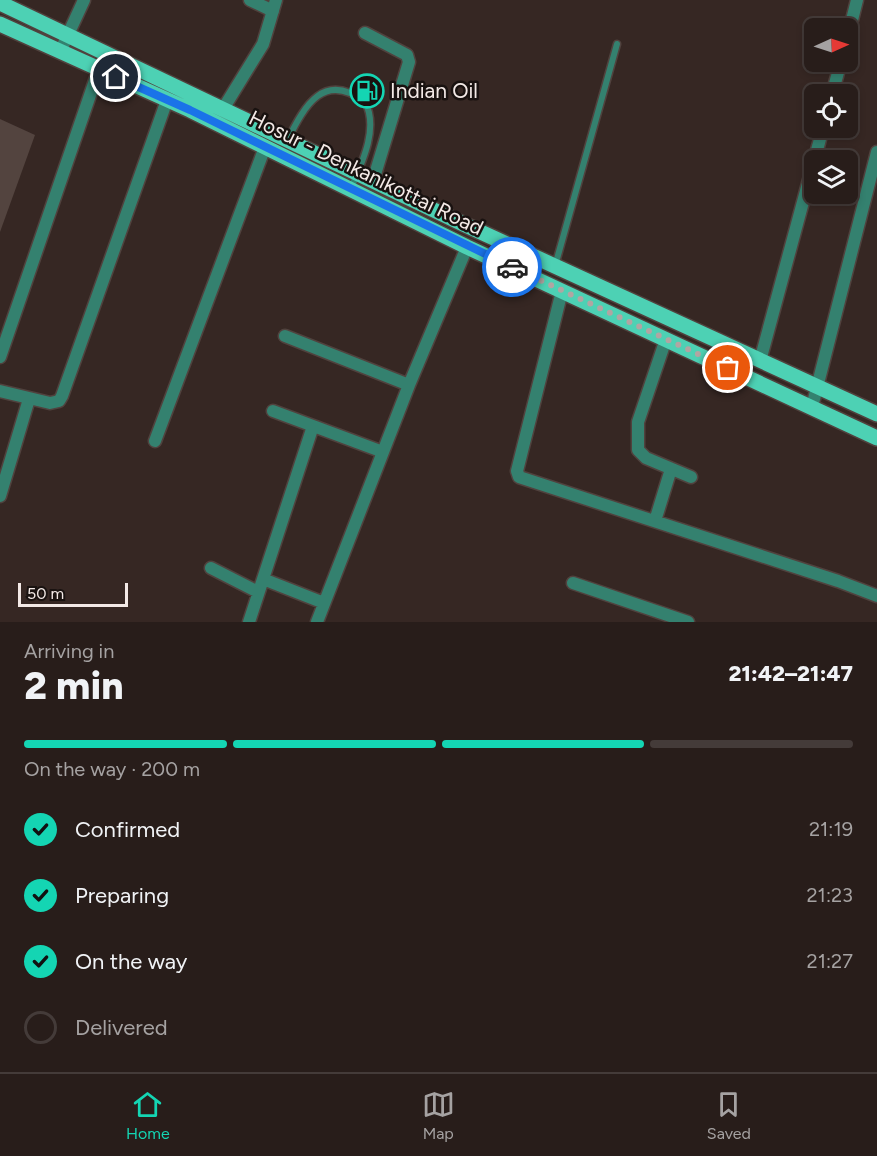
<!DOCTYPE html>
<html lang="en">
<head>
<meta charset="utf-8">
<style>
  :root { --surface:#281d1a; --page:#302623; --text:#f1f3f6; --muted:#a5a2a2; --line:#443b39; --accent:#14d5b3 }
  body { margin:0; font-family:Figtree,sans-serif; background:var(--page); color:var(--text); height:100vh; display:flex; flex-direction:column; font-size:22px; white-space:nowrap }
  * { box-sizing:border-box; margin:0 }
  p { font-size:20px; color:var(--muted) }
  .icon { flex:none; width:33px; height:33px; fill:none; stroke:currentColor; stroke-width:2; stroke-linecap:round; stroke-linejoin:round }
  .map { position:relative; height:622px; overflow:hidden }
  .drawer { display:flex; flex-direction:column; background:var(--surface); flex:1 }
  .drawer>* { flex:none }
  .needle { width:39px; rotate:87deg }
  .tools { position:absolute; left:804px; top:18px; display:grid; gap:12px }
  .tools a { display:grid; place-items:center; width:54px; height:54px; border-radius:9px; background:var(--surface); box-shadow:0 3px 9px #0003,0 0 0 2px var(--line); font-size:30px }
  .scale { position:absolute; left:18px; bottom:15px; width:110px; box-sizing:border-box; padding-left:6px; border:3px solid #f3e9e6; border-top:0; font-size:16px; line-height:21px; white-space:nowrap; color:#f3e9e6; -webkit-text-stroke:4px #191210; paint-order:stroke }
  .pin { position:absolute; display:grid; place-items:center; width:51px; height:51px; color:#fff; margin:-26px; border:3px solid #fff; border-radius:50%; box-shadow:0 2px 6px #0007 }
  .courier { position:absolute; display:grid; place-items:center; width:60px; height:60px; margin:-30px; border:4px solid #1a73e8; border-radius:50%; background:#fff; color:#222; box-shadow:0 2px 8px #0007 }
  .head em { font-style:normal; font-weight:800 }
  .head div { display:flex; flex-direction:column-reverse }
  .head { display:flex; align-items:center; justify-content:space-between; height:102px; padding:0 24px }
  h1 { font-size:39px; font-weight:800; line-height:45px }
  .bar { display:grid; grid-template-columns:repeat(4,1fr); gap:9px 6px; align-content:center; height:72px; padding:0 24px }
  .bar i { height:8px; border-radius:4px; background:var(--line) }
  .bar .selected { background:var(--accent) }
  .bar p { grid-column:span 4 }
  ol { padding:0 24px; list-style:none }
  li { display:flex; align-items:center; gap:18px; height:66px }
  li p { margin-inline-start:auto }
  li .icon { padding:6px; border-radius:50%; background:var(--accent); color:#111; stroke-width:4 }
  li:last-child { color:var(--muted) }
  li i { width:33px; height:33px; border:3px solid var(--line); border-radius:50% }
  .tab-bar { display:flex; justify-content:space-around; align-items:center; height:84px; border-top:2px solid var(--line); background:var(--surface); font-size:16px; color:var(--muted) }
  .tab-bar a { display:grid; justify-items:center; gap:3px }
  .tab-bar .selected { color:var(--accent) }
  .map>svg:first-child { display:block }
</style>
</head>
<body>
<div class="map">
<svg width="877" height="622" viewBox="0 0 877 622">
  <rect width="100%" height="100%" fill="#362723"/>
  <!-- building -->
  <path fill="#53443f" d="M 0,119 L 35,135 L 0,232 Z"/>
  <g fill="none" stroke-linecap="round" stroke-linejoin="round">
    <defs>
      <path id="lane" d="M 288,139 C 305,105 324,71 365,102 C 379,128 362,163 351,188
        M 555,266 L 617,44"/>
      <path id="street" d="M 250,0 L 273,11
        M 365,33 L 407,55 L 409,62 L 373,181
        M 848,36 L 857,0
        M 60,52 L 84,0
        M 832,94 L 841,62
        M 223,109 L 263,44 L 276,0
        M 562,291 L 517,471 L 519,477 L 838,581 L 877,596
        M 285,336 L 409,385
        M 666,339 L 638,422 L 638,450 L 646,458 L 691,477
        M 0,357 L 99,69
        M 760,361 L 823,128
        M 0,391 L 50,403 L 59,401 L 62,396 L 167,100
        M 812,407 L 877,152
        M 273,411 L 383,452
        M 155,441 L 265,147
        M 0,496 L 29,399
        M 655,521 L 671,469
        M 211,568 L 258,592
        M 263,579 L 324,603
        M 573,583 L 688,622
        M 249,622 L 313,426
        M 317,622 L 409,385 L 467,247"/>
      <path id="primary" d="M 0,3 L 461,223 L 877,414
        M 0,24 L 190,110 L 467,247 L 877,438"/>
    </defs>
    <!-- lane casing -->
    <use href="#lane" stroke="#50423e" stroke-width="9"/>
    <!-- street casing -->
    <use href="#street" stroke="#50423e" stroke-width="15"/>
    <!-- primary casing -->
    <use href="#primary" stroke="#50423e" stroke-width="18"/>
    <!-- lane -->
    <use href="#lane" stroke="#34816f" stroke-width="6"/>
    <!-- street -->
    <use href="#street" stroke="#34816f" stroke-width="12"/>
    <!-- primary -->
    <use href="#primary" stroke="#4dd1b4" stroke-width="15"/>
  </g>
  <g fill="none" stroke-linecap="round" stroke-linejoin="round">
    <!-- done -->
    <path stroke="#b1a5a2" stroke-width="6" stroke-dasharray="0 10.8" d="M 512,267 L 728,368"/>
    <!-- route -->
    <path stroke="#1a73e8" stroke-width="8" d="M 116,77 L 190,110 L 512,267"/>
  </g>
  <!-- icons -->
  <defs>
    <symbol id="fuel-ring" viewBox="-11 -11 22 22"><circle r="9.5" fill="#191210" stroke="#14d5b3" stroke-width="1.5"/><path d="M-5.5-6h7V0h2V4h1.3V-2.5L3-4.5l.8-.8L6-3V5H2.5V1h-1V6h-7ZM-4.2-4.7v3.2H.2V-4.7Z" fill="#14d5b3"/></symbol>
  </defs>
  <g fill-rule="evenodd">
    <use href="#fuel-ring" x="348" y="72" width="38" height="38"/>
  </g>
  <g text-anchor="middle" stroke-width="5" stroke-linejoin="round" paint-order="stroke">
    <!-- poi labels -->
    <g font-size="21" fill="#f3e9e6" stroke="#191210" text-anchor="start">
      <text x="390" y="98">Indian Oil</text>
    </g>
    <!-- street labels -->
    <g font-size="21" fill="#f3e9e6" stroke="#191210">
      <text transform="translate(366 173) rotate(26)" y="7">Hosur - Denkanikottai Road</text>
    </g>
  </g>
</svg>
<div class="tools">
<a><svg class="needle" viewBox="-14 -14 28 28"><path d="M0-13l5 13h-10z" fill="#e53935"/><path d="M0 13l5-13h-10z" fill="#a5a2a2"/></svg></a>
<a><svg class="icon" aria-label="locate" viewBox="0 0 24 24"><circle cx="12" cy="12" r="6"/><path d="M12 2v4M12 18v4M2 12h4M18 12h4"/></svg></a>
<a><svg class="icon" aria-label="layers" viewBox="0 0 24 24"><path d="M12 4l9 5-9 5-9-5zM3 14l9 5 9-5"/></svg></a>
</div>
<div class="scale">50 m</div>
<div class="pin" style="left:728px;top:368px;background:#ea580c"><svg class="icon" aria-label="bag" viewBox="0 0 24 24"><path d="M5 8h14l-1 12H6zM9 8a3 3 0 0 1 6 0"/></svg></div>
<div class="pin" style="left:116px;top:77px;background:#1f2937"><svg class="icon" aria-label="home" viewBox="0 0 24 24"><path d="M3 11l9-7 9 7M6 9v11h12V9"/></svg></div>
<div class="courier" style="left:512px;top:267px"><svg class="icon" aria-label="car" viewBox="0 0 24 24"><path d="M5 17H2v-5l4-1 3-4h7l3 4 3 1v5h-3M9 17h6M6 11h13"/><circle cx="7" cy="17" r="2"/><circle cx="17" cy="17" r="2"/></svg></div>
</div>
<section class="drawer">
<div class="head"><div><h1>2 min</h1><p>Arriving in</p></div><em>21:42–21:47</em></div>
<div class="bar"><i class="selected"></i><i class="selected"></i><i class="selected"></i><i></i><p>On the way · 200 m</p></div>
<ol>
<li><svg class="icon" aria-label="check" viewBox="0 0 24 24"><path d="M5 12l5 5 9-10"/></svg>Confirmed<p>21:19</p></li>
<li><svg class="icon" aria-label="check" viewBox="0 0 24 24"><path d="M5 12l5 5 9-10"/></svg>Preparing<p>21:23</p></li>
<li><svg class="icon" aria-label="check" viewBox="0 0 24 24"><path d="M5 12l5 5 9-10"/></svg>On the way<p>21:27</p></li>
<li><i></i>Delivered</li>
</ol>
</section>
<nav class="tab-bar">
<a class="selected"><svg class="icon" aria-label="home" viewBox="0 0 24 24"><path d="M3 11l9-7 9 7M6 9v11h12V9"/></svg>Home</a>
<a><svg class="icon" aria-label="map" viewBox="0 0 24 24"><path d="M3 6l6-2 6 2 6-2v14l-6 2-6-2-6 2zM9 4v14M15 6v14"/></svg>Map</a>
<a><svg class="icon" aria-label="saved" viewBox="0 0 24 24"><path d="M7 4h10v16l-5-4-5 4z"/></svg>Saved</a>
</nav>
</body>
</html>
